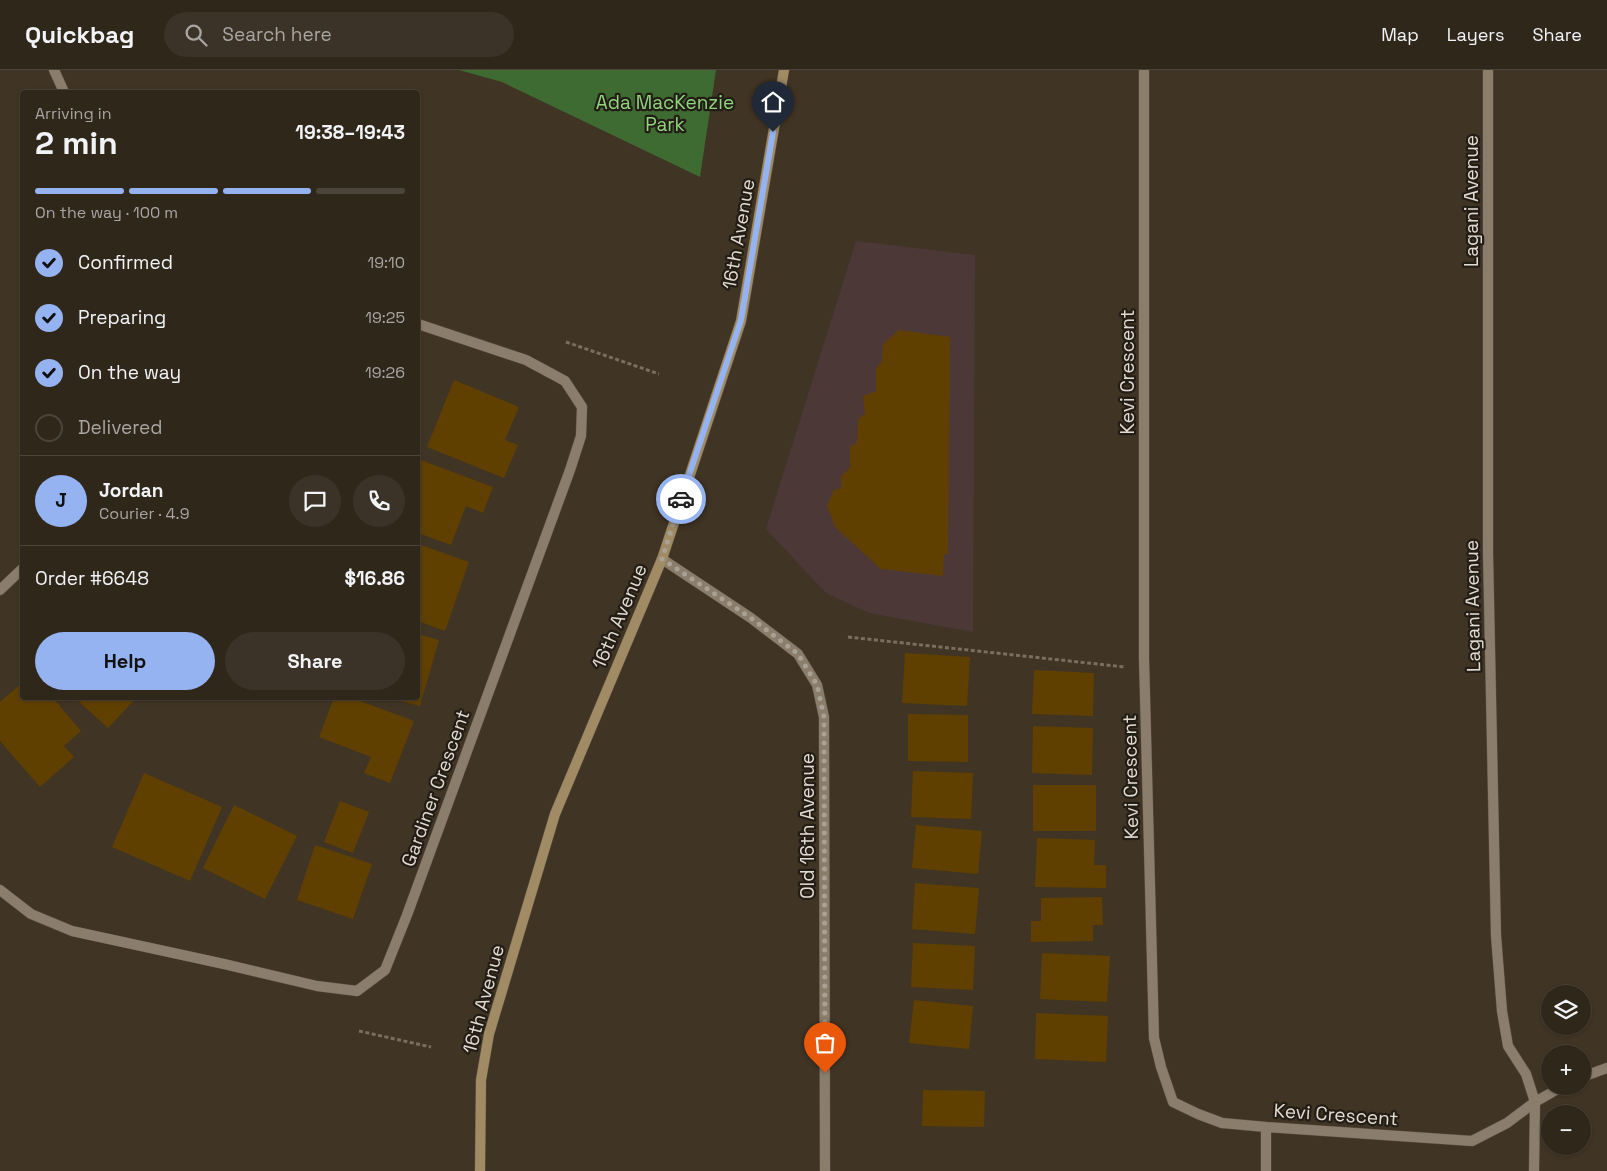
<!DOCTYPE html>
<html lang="en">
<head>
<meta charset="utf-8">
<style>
  :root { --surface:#30271b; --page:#3c3328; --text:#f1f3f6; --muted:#a8a5a3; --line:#4b443a; --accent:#95b2f1 }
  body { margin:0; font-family:"Space Grotesk",sans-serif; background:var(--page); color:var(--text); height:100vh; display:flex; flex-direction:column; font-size:19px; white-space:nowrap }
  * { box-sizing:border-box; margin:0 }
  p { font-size:16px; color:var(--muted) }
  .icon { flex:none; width:28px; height:28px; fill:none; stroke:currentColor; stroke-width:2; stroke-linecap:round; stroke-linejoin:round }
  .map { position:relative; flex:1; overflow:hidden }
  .details { position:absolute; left:20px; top:20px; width:400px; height:610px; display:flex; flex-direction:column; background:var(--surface); border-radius:5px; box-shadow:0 1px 4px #0004,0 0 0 1px var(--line) }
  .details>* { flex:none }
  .controls { position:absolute; left:1541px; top:915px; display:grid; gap:10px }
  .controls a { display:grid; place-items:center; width:50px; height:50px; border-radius:50%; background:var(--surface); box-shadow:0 1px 4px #0004,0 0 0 1px var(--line); font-size:25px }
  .pin { position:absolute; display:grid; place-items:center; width:42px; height:42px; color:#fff; margin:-51px -21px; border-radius:50% 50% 50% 0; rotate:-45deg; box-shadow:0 0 5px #0007 }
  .pin .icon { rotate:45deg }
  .courier { position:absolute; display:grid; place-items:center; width:50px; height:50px; margin:-25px; border:4px solid #95b2f1; border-radius:50%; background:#fff; color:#222; box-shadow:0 1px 6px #0007 }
  .head em { font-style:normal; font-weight:800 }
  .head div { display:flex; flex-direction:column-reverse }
  .head { display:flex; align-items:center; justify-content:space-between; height:85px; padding:0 15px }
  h1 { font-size:32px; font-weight:800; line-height:38px }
  .bar { display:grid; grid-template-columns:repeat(4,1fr); gap:8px 5px; align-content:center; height:60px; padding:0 15px }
  .bar i { height:6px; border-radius:4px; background:var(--line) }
  .bar .active { background:var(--accent) }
  .bar p { grid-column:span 4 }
  .line { display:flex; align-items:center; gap:12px; padding:0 15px; border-top:1px solid var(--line) }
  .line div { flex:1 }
  .round { display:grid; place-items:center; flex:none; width:52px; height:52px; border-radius:26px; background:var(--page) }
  ol { padding:0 15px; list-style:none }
  li { display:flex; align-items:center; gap:15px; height:55px }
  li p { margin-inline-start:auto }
  li .icon { padding:5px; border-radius:50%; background:var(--accent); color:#111; stroke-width:4 }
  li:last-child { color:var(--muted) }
  li i { width:28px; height:28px; border:2px solid var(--line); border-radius:50% }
  .cta { display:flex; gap:10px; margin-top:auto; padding:10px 15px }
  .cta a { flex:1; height:58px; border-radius:30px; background:var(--accent); color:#111; font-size:20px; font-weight:800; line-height:58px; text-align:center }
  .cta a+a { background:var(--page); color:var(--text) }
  header { display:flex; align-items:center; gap:30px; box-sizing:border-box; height:70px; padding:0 25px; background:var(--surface); border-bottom:1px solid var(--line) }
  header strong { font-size:24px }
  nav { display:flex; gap:28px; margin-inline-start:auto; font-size:18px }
  .search { width:350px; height:45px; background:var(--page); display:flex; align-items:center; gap:12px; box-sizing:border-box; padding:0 18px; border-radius:28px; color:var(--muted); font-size:19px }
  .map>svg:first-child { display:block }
</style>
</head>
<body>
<header>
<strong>Quickbag</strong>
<div class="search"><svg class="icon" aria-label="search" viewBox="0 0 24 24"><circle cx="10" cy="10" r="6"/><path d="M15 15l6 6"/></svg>Search here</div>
<nav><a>Map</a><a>Layers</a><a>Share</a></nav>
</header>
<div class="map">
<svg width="1607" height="1101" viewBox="0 0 1607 1101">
  <rect width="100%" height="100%" fill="#403424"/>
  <!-- commercial -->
  <path fill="#4d3838" d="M 856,171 L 975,185 L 973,562 L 869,543 L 826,523 L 766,459 Z"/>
  <!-- green -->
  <path fill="#3e6b31" d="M 459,0 L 716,0 L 700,107 L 502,12 Z"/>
  <!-- building -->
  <path fill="#604000" d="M 899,260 L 950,267 L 948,485 L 944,484 L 943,506 L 881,499 L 835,457 L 827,436 L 834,420 L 841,418 L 841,406 L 850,398 L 850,377 L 857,372 L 858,349 L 865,344 L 863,326 L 876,321 L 876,298 L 882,291 L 883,274 Z
    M 454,310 L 519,337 L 505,370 L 518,375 L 504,408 L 427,377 Z
    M 418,389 L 493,417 L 483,443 L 466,436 L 451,475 L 418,463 Z
    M 418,474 L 469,492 L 445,561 L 418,551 L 418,537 L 420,530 L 418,529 Z
    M 418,564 L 439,570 L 420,636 L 390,628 L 418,628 Z
    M 905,583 L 970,587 L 967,636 L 902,633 Z
    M 1034,600 L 1094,603 L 1093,646 L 1032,644 Z
    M 22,613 L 22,628 L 53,628 L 81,661 L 64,676 L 74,687 L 40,717 L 0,671 L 0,632 Z
    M 75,628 L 136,628 L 108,658 Z
    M 334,628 L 352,628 L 414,651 L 390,713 L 364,703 L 371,687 L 319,667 Z
    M 908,644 L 968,645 L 968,692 L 908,691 Z
    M 1033,656 L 1093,658 L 1092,705 L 1032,703 Z
    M 913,701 L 973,703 L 971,749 L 911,747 Z
    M 144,703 L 222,737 L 190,811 L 112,777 Z
    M 1033,715 L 1096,715 L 1096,761 L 1033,761 Z
    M 340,731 L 369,742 L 353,783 L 324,772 Z
    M 234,735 L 297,766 L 265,829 L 203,798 Z
    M 916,755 L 982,761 L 978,804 L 912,798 Z
    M 1037,768 L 1095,770 L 1094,795 L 1106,795 L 1106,818 L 1035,817 Z
    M 315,775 L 372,794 L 353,849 L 297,830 Z
    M 915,813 L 979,818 L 975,864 L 912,859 Z
    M 1102,827 L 1103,855 L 1093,855 L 1093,871 L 1031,872 L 1031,851 L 1041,851 L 1041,828 Z
    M 913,873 L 975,876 L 973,920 L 911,917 Z
    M 1042,883 L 1110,886 L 1107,932 L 1040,929 Z
    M 914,930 L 973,936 L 969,979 L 909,973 Z
    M 1036,943 L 1108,946 L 1106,992 L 1035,989 Z
    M 923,1020 L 985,1021 L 984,1057 L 922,1056 Z"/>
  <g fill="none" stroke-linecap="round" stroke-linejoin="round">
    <defs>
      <path id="minor" d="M 54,0 L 64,22
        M 1144,0 L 1144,588 L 1154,968 L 1161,997 L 1173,1032 L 1198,1044 L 1222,1053 L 1266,1057 L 1472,1071 L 1507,1053 L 1535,1032
        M 1488,0 L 1488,483 L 1496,866 L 1502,941 L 1508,976 L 1526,1004 L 1535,1032 L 1563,1016
        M 662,489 L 751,548 L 798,584 L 817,615 L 824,647 L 825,1101
        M 0,520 L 22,499
        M 0,820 L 31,844 L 72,861 L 224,894 L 317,916 L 357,921 L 385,900 L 407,845 L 570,400 L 581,366 L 582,337 L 565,311 L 526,290 L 418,254
        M 1582,1007 L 1607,998
        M 1266,1101 L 1266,1057
        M 1534,1101 L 1535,1032"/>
      <path id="secondary" d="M 480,1101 L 481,1010 L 489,964 L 555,744 L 662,489 L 741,251 L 784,0"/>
    </defs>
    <!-- minor casing -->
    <use href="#minor" stroke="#5b5143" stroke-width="11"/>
    <!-- secondary casing -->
    <use href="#secondary" stroke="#5b5143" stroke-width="11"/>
    <!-- path -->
    <path stroke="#796f61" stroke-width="3" stroke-dasharray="4 2.5" stroke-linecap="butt" d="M 566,272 L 659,304
      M 848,567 L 1125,597
      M 359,961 L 431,977"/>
    <!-- minor -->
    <use href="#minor" stroke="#8a7d6b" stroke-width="10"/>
    <!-- secondary -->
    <use href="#secondary" stroke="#a08b64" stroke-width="10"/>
  </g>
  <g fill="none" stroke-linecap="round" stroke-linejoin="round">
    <!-- done -->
    <path stroke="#a9a194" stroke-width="5" stroke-dasharray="0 9" d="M 681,429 L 662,489 L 751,548 L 798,584 L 817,615 L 824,647 L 825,1003"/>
    <!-- route -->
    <path stroke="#95b2f1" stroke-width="6" d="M 681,429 L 741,250 L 773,62"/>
  </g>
  <g text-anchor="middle" stroke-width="4.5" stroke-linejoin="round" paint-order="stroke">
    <!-- park labels -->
    <g font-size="19" fill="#91d47e" stroke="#221d15">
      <text x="665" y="39">Ada MacKenzie<tspan x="665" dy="22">Park</tspan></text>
    </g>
    <!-- street labels -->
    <g font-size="19" fill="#e2dbd1" stroke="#221d15">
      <text transform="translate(1471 131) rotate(-90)" y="7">Lagani Avenue</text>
      <text transform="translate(738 164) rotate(-80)" y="7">16th Avenue</text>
      <text transform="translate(1127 302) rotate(-90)" y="7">Kevi Crescent</text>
      <text transform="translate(1472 536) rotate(-91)" y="7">Lagani Avenue</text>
      <text transform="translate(619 546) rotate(-67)" y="7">16th Avenue</text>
      <text transform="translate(1130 707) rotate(-91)" y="7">Kevi Crescent</text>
      <text transform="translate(435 718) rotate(-70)" y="7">Gardiner Crescent</text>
      <text transform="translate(807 756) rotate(-90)" y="7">Old 16th Avenue</text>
      <text transform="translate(483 929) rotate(-75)" y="7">16th Avenue</text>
      <text transform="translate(1336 1044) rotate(4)" y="7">Kevi Crescent</text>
    </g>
  </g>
</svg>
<div class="controls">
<a><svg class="icon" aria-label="layers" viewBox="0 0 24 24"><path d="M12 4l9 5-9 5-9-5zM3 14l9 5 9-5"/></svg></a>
<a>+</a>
<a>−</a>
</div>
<div class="pin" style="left:825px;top:1003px;background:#ea580c"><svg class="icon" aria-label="bag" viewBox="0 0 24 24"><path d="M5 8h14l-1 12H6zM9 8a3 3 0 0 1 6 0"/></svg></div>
<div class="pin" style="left:773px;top:62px;background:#1f2937"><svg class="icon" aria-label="home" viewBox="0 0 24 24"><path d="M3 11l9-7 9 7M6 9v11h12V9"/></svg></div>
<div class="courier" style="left:681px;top:429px"><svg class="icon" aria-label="car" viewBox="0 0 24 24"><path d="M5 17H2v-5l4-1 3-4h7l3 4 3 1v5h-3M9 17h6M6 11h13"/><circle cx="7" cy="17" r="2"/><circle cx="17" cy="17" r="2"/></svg></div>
<section class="details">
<div class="head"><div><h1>2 min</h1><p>Arriving in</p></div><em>19:38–19:43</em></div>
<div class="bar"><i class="active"></i><i class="active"></i><i class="active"></i><i></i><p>On the way · 100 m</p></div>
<ol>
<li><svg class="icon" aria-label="check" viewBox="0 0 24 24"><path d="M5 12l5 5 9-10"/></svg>Confirmed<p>19:10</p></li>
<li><svg class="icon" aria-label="check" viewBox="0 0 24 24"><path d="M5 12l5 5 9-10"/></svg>Preparing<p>19:25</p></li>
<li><svg class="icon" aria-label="check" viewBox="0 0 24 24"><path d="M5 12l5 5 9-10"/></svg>On the way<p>19:26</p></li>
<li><i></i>Delivered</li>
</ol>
<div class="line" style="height:90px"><b class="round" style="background:var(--accent);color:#111">J</b><div><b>Jordan</b><p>Courier · 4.9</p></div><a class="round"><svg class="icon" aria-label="chat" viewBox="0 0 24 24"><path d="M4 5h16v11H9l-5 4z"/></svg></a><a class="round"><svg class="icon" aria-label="phone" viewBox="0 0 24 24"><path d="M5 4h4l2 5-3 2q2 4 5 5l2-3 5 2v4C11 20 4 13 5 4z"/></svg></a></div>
<div class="line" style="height:65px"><div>Order #6648</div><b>$16.86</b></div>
<div class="cta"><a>Help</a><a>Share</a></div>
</section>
</div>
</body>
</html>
